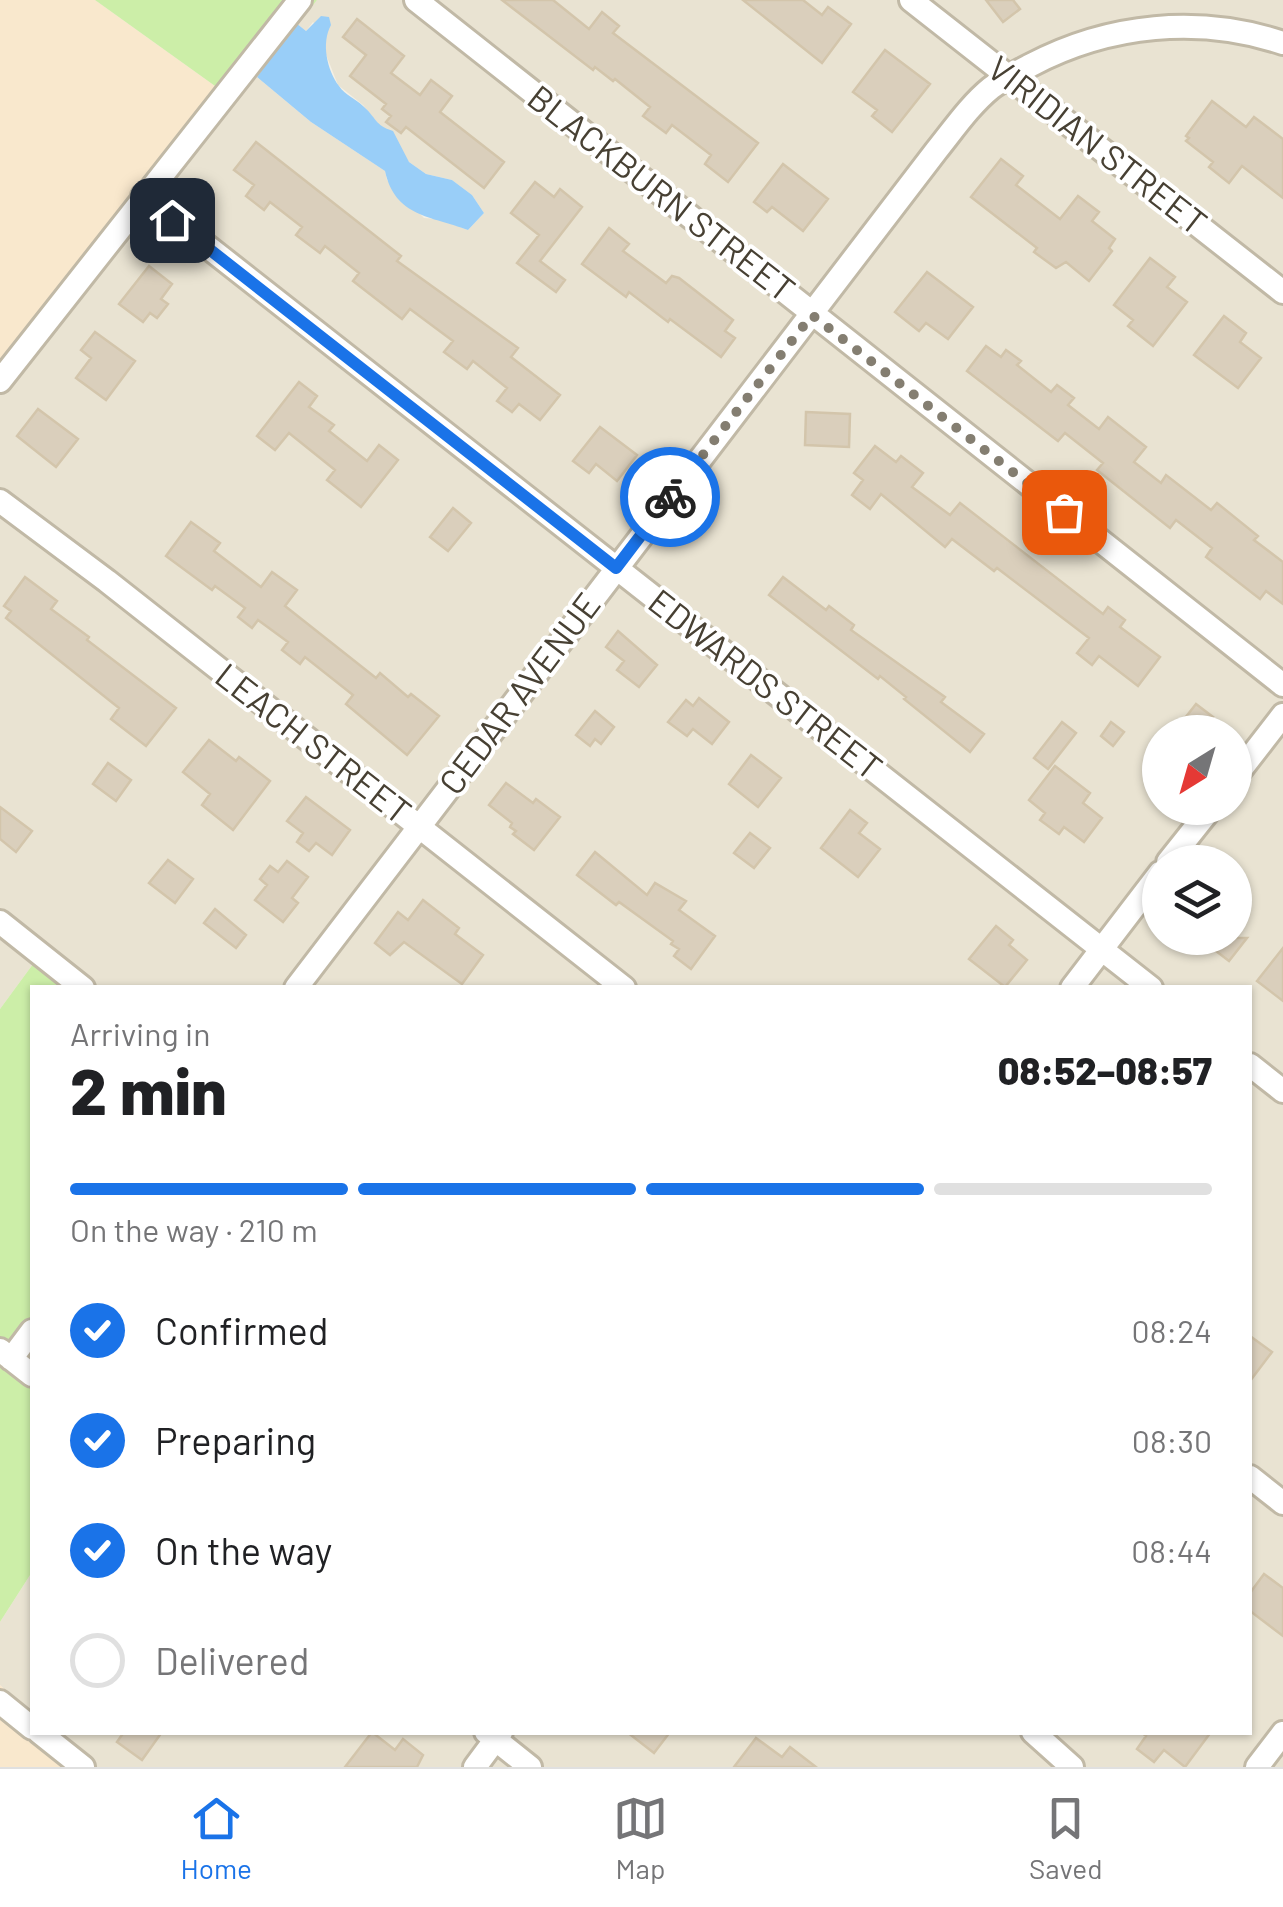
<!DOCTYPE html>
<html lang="en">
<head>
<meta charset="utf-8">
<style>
  :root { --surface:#fff; --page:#f6f6f6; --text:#202124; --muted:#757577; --line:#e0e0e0; --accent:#1a73e8 }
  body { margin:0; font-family:Barlow,sans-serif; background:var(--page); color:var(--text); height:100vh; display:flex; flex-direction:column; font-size:38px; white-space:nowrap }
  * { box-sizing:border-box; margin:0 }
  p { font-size:32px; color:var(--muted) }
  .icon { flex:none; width:55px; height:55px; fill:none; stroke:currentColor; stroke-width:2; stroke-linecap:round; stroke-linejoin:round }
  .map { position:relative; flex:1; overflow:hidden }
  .details { position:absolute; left:30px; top:985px; width:1222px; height:750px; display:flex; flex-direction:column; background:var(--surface); border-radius:0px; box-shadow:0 2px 8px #0004 }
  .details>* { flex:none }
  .needle { width:65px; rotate:217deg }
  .fabs { position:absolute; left:1142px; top:715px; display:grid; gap:20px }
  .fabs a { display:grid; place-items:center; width:110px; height:110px; border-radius:50%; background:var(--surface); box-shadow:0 2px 8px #0004; font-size:50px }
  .pin { position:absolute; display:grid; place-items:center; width:85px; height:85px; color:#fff; margin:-42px; border-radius:20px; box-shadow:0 5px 15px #0006 }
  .courier { position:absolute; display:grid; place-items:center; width:100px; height:100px; margin:-50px; border:8px solid #1a73e8; border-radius:50%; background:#fff; color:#222; box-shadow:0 2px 12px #0007 }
  .summary em { font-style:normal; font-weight:800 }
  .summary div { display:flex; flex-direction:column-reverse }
  .summary { display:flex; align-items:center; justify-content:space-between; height:170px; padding:0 40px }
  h1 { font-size:65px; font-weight:800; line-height:75px }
  .bar { display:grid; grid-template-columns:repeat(4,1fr); gap:15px 10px; align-content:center; height:120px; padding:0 40px }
  .bar i { height:12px; border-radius:8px; background:var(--line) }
  .bar .current { background:var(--accent) }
  .bar p { grid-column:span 4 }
  ol { padding:0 40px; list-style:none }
  li { display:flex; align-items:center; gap:30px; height:110px }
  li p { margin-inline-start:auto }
  li .icon { padding:10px; border-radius:50%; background:var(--accent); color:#fff; stroke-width:4 }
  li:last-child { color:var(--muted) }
  li i { width:55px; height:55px; border:5px solid var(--line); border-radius:50% }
  .menu { display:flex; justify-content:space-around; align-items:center; height:140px; border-top:2px solid var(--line); background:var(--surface); font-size:28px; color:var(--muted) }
  .menu a { display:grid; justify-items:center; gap:5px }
  .menu .current { color:var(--accent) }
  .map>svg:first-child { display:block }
</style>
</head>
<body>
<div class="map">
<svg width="1283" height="1767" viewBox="0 0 1283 1767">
  <rect width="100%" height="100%" fill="#f4f0e5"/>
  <!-- residential -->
  <path fill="#e9e3d2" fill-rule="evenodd" d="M 317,0 L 1283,0 L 1283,1767 L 85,1767 L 50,1733 L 1250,1732 L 1250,988 L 73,988 L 36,960 L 0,1009 L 0,372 L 257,77 L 311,122 L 385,171 L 387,180 L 424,218 L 438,219 L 468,230 L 484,213 L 472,195 L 452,180 L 426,174 L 409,162 L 363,105 L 338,85 L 325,52 L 326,35 L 313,22 L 306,31 L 296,23 ZM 1160,732 L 1235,732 L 1235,808 L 1160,808 ZM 1160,862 L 1235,862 L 1235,938 L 1160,938 Z
    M 32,1572 L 32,1716 L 0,1685 L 0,1622 Z"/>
  <!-- commercial -->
  <path fill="#f9e8cd" d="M 0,0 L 95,0 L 236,101 L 0,372 Z
    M 0,1685 L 32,1716 L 85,1767 L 0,1767 Z"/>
  <!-- green -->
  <path fill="#cceea8" d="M 95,0 L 317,0 L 236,101 Z
    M 36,960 L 73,987 L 32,988 L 32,1333 L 24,1348 L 32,1356 L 32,1572 L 0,1622 L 0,1009 Z"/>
  <!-- water -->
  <path fill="#99cef8" d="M 321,16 L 329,17 L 331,25 C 321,43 327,70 339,86 C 345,95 356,99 363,106 C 377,118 374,125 393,131 L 409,162 L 426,174 L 452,180 L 472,195 L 484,213 L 468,230 C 431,216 395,217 385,171 L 311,122 L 257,77 L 296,23 L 306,31 Z"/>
  <!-- building -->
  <path fill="#dacfbc" stroke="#d3c5ab" stroke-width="2.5" d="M 502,0 L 553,0 L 589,29 L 602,12 L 619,26 L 613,33 L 758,143 L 728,182 L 705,164 L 711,155 L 672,125 L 666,133 L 643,116 L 650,107 L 615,79 L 613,81 L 595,67 L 593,70 Z
    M 743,0 L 803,0 L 822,15 L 828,7 L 851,24 L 822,63 Z
    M 986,0 L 1013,0 L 1020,9 L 1003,22 Z
    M 357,19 L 404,56 L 391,73 L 420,95 L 431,80 L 452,96 L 440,112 L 504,162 L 484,188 L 406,127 L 401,133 L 386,122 L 391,116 L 382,109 L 386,104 L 350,76 L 366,55 L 343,37 Z
    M 885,50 L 930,84 L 892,132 L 872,116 L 877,110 L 853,92 Z
    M 1212,101 L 1246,127 L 1254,117 L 1283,139 L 1283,198 L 1242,166 L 1229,183 L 1209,167 L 1213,162 L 1186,141 L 1189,138 L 1186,136 Z
    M 256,142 L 401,256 L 397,261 L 518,348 L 511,357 L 560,395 L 540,420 L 519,404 L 512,412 L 497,401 L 507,388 L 473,361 L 467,369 L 444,352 L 453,341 L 410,309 L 402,319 L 353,281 L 359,273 L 325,246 L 320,253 L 296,235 L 302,227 L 270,202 L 264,210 L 246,196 L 254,185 L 234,170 Z
    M 1001,159 L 1023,176 L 1016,185 L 1060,219 L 1078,196 L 1099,212 L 1092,221 L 1115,239 L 1109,248 L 1112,251 L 1089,281 L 1066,262 L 1056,268 L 1034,252 L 1037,248 L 971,197 Z
    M 783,164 L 828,199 L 803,231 L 772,207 L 767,212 L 754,202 Z
    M 535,182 L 554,197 L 560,189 L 582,207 L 540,261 L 565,280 L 556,292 L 517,263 L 539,235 L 511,213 Z
    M 609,228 L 629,244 L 623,251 L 666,283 L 672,276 L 679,278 L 733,320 L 725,331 L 735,338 L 721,357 L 670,319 L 668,322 L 629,292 L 626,297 L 582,264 Z
    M 1150,258 L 1175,277 L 1167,287 L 1187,302 L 1153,346 L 1128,326 L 1133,320 L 1114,305 Z
    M 149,266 L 172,284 L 161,299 L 168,304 L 157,318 L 150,313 L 143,322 L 119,304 Z
    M 927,272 L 973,307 L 948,339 L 926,323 L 919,331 L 895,312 Z
    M 1224,316 L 1246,333 L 1240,342 L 1261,358 L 1238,388 L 1194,355 Z
    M 95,332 L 135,361 L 106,400 L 76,378 L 91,358 L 81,350 Z
    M 986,346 L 1001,357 L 1006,350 L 1021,361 L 1017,365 L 1051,392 L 1057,385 L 1074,398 L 1068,405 L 1099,429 L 1108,417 L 1146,447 L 1134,462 L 1161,483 L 1166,475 L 1211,510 L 1217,503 L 1258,536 L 1254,540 L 1283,562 L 1283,604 L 1266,591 L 1260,599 L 1206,557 L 1212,548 L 1176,520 L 1170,528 L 1097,470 L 1103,463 L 1065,433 L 1058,441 L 967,371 Z
    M 299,382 L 317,396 L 309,407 L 334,425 L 329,431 L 367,461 L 379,445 L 398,460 L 361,507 L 327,480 L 335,470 L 289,433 L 275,450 L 257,436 Z
    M 38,409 L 78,439 L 56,467 L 17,436 Z
    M 806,412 L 850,414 L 849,447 L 805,445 Z
    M 600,427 L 637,455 L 617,481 L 596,464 L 589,473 L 573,461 Z
    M 875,446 L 896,462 L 901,456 L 923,473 L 912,487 L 950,515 L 960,503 L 1103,614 L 1108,607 L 1125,620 L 1120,627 L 1160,657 L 1138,686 L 1099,656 L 1092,665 L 1077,653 L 1089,638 L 997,568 L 994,571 L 952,539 L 945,547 L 881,494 L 870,509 L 852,495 L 863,480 L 854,473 Z
    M 453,508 L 471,523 L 448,551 L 430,537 Z
    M 191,522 L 220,543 L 214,551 L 261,587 L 272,572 L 297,590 L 285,606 L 376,678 L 380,673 L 408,697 L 411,694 L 439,716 L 407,755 L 346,704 L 353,695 L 305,657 L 300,664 L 282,650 L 288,642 L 258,620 L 252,628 L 238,617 L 245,608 L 215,586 L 212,590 L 166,556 Z
    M 25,577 L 57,601 L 51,609 L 89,637 L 87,640 L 176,708 L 146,746 L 111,719 L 119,708 L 6,618 L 11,611 L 4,606 Z
    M 783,577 L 826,610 L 829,606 L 854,625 L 851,630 L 945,697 L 941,702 L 984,734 L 970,752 L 904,699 L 906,697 L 880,676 L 878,679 L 769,595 Z
    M 618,631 L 657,665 L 639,687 L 617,670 L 624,661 L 606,647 Z
    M 699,698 L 729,722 L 712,744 L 693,729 L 687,736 L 668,722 L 686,700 L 693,706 Z
    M 1196,704 L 1213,717 L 1200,732 L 1174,732 Z
    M 595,711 L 614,727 L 601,744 L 595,739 L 590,746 L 576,735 Z
    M 1062,722 L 1076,733 L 1048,769 L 1034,758 Z
    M 1111,722 L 1124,732 L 1113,746 L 1101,736 Z
    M 209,740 L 236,761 L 239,757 L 270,781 L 233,830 L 202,805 L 210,794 L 183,772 Z
    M 751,755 L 781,778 L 758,807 L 729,784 Z
    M 108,763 L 131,780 L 116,801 L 93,784 Z
    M 1055,766 L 1090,793 L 1083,803 L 1102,818 L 1084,842 L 1064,827 L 1059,834 L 1040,820 L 1045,813 L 1029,800 Z
    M 506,783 L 533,803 L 536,799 L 560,817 L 534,850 L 513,834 L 516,831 L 510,827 L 512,823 L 489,805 Z
    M 306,797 L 350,830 L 332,855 L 316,843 L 309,851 L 297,842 L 303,833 L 287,821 Z
    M 0,807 L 32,831 L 16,852 L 0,839 Z
    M 850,810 L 867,823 L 859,833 L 880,849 L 858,877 L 821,848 Z
    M 750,833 L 770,848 L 754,868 L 734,853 Z
    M 595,852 L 647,895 L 655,883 L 686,901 L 679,910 L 715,936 L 691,969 L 674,956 L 679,949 L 671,944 L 673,941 L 619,902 L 616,905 L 577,875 Z
    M 168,860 L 193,879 L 175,903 L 149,883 Z
    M 287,861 L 308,877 L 292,898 L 298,903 L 283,922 L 255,900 L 267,885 L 260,879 L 270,866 L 278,872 Z
    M 423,900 L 459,928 L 455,934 L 483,955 L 462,984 L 404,942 L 390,955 L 375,943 L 398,912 L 408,920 Z
    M 215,909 L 246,935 L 236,948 L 204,923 Z
    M 996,926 L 1013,940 L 1009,945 L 1027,960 L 1005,987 L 969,959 Z
    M 1199,938 L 1247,938 L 1229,961 Z
    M 1283,948 L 1283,1001 L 1257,981 Z
    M 1250,1336 L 1272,1352 L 1250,1381 Z
    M 1264,1574 L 1283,1588 L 1283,1636 L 1250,1611 L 1250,1593 Z
    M 124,1732 L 162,1732 L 142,1760 L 117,1742 Z
    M 372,1732 L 395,1750 L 403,1739 L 423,1755 L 417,1767 L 345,1767 Z
    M 627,1732 L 670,1732 L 654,1753 Z
    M 1141,1732 L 1211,1732 L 1185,1767 L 1164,1750 L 1154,1762 L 1137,1749 L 1146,1736 Z
    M 756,1738 L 782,1757 L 790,1747 L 816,1767 L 734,1767 Z"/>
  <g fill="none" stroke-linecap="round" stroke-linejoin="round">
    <defs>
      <path id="minor" d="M 416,0 L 1283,685
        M 911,0 L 1283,292
        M 143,196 L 1151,988
        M 0,381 L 300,0
        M 0,501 L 107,581 L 624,988
        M 1235,777 L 1283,715
        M 1168,862 L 1211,808
        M 0,922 L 83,988
        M 296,988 L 936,151 C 953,130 970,105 991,88 C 1003,79 1018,72 1031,65 C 1109,24 1199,15 1283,43
        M 1072,988 L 1160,873
        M 1250,1065 L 1283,1091
        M 0,1350 L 32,1375
        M 11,1359 L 32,1331
        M 1250,1477 L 1283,1503
        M 0,1702 L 32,1728
        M 39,1732 L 83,1767
        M 486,1732 L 530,1767
        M 1033,1732 L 1072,1767
        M 475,1767 L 501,1732
        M 1257,1767 L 1283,1733"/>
    </defs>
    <!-- minor casing -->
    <use href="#minor" stroke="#c1b9a6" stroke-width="28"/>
    <!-- minor -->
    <use href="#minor" stroke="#fff" stroke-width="22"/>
  </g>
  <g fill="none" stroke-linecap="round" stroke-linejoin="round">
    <!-- done -->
    <path stroke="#847e71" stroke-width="10" stroke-dasharray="0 18" d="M 670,497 L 812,315 L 1064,512"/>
    <!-- route -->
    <path stroke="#1a73e8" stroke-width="12" d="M 172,220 L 616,568 L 670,497"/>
  </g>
  <g text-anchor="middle" stroke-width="8" stroke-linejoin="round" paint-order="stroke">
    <!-- street labels -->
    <g font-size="35" fill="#474033" stroke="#fff">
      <text transform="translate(1097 146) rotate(38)" y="12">VIRIDIAN STREET</text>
      <text transform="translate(661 194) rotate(38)" y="12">BLACKBURN STREET</text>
      <text transform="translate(765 685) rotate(38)" y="12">EDWARDS STREET</text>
      <text transform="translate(520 694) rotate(-53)" y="12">CEDAR AVENUE</text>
      <text transform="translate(313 744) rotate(38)" y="12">LEACH STREET</text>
    </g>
  </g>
</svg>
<div class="fabs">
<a><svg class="needle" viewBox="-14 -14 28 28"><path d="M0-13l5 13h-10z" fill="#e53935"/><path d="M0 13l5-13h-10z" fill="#757577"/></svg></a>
<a><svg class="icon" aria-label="layers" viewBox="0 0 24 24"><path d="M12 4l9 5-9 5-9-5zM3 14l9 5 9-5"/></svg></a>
</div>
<div class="pin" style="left:1064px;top:512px;background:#ea580c"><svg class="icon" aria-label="bag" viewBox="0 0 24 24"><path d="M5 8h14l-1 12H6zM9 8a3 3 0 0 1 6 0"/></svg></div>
<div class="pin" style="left:172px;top:220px;background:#1f2937"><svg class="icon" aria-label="home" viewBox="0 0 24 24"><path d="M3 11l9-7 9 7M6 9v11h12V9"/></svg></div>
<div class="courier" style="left:670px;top:497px"><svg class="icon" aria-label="bike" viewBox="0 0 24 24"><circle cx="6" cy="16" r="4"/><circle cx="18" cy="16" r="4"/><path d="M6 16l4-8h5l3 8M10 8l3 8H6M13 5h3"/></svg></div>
<section class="details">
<div class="summary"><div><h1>2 min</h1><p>Arriving in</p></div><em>08:52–08:57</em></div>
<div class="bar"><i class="current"></i><i class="current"></i><i class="current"></i><i></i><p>On the way · 210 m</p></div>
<ol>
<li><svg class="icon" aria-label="check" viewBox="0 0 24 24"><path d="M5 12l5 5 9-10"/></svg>Confirmed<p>08:24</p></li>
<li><svg class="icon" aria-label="check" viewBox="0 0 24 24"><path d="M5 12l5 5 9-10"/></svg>Preparing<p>08:30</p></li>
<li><svg class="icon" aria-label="check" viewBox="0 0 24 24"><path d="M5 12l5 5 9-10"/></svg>On the way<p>08:44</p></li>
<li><i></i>Delivered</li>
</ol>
</section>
</div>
<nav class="menu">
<a class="current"><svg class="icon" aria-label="home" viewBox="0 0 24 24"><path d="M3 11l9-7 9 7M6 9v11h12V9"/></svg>Home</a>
<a><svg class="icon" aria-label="map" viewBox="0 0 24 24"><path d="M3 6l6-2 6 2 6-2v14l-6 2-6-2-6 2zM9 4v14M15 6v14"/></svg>Map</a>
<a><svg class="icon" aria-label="saved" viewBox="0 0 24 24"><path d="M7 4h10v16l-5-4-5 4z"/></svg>Saved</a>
</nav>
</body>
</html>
